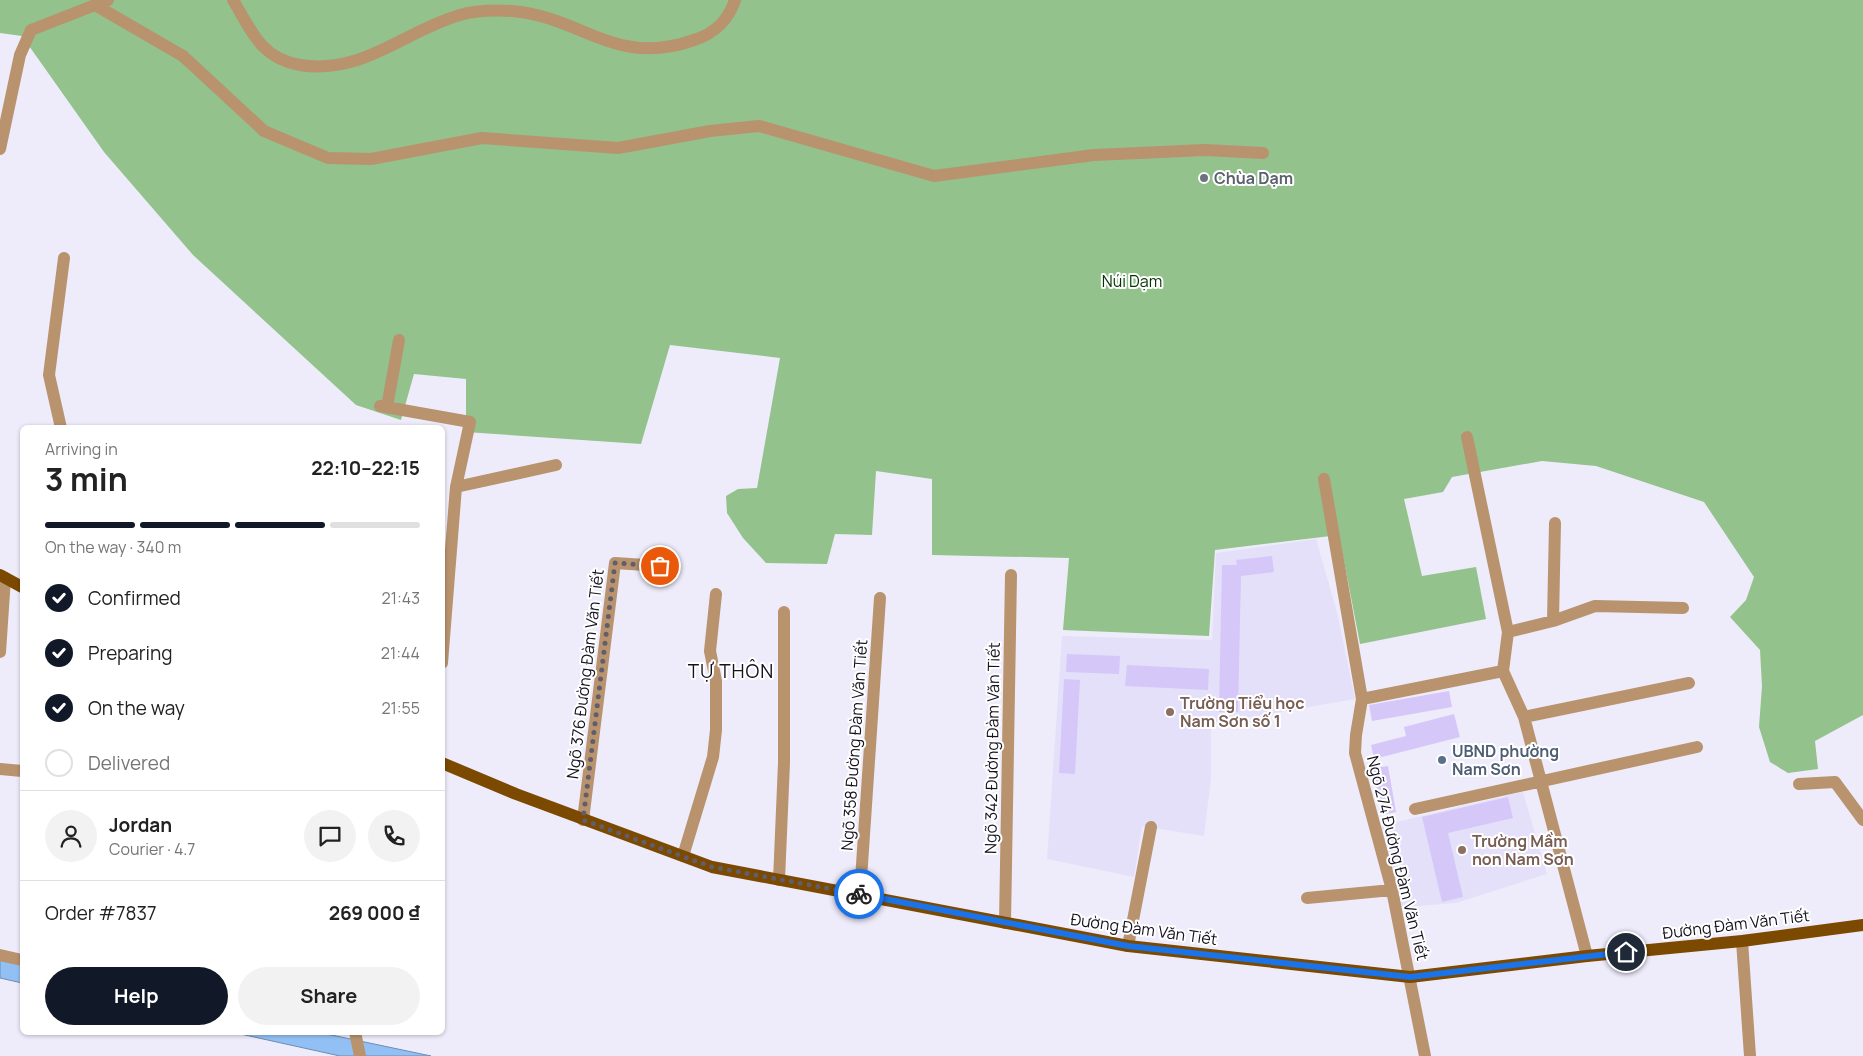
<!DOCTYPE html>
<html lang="en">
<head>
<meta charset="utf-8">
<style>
  :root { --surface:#fff; --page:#f2f2f2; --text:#222; --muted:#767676; --line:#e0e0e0; --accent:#111827 }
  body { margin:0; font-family:Manrope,sans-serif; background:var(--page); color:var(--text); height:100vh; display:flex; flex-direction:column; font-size:19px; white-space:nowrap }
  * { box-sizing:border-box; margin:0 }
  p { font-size:16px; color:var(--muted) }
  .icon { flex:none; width:28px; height:28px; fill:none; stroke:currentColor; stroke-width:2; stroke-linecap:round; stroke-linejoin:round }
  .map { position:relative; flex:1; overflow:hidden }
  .side { position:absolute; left:20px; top:425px; width:425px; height:610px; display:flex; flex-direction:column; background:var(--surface); border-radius:8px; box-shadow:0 1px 4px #0004 }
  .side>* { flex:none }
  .pin { position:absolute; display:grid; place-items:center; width:42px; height:42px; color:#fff; margin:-21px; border:2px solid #fff; border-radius:50%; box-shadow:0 1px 5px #0007 }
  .courier { position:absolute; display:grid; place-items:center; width:50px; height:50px; margin:-25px; border:4px solid #1a73e8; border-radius:50%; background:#fff; color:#222; box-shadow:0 1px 6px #0007 }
  .overview em { font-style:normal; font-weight:700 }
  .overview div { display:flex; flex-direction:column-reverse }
  .overview { display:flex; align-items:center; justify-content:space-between; height:85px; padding:0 25px }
  h1 { font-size:32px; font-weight:700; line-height:38px }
  .bar { display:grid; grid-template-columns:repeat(4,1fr); gap:8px 5px; align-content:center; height:60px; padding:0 25px }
  .bar i { height:6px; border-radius:4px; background:var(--line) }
  .bar .current { background:var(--accent) }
  .bar p { grid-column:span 4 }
  .line { display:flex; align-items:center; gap:12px; padding:0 25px; border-top:1px solid var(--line) }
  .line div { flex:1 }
  .round { display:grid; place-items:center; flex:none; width:52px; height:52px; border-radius:26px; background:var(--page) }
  ol { padding:0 25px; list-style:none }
  li { display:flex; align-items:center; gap:15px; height:55px }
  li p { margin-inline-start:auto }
  li .icon { padding:5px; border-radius:50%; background:var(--accent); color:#fff; stroke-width:4 }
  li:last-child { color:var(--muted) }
  li i { width:28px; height:28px; border:2px solid var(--line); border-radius:50% }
  .action { display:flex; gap:10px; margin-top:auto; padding:10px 25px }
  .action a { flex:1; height:58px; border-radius:30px; background:var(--accent); color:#fff; font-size:20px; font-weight:700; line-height:58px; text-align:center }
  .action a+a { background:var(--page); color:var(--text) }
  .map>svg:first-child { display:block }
</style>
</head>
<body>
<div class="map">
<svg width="1863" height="1056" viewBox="0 0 1863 1056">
  <rect width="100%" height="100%" fill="#eeecfa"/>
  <!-- built -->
  <path fill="#e4e0f9" d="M 1316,539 L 1337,612 L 1355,699 L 1211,724 L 1211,779 L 1204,836 L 1142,826 L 1134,877 L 1047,859 L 1062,636 L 1212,640 L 1216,553 Z
    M 1523,792 L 1547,874 L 1456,903 L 1393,908 L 1380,826 Z"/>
  <!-- forest -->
  <path fill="#93c28d" d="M 0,0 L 1863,0 L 1863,715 L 1815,741 L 1818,769 L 1788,773 L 1770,762 L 1759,727 L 1762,686 L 1760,650 L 1730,617 L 1746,600 L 1754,577 L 1704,502 L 1596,466 L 1542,461 L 1452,477 L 1443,492 L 1404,499 L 1422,576 L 1476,567 L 1486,619 L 1360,644 L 1339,535 L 1215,550 L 1209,636 L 1063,630 L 1069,558 L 932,555 L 932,479 L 876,471 L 872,535 L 835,534 L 827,564 L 766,563 L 743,538 L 727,513 L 726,496 L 738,489 L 757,488 L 780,358 L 670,345 L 641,444 L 466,432 L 466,379 L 414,374 L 401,420 L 356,405 L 193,255 L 104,152 L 22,36 L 0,33 Z"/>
  <!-- water -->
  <path fill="#93c0f4" stroke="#6d8cb4" d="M 0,960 L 22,965 L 22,983 L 0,978 Z
    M 236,1033 L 322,1033 L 431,1056 L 340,1056 Z"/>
  <!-- building -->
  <path fill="#d6c7f9" d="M 1272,556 L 1274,572 L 1241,576 L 1238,712 L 1219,712 L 1222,565 L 1237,565 L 1236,560 Z
    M 1067,654 L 1120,656 L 1119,674 L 1066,672 Z
    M 1127,665 L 1209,669 L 1208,690 L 1125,686 Z
    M 1064,679 L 1080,680 L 1075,774 L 1059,773 Z
    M 1449,691 L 1452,707 L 1372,721 L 1369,705 Z
    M 1454,714 L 1460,737 L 1374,759 L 1371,745 L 1406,736 L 1404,727 Z
    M 1388,766 L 1396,812 L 1381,815 L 1373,768 Z
    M 1508,797 L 1513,818 L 1448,833 L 1463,897 L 1442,902 L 1422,817 Z"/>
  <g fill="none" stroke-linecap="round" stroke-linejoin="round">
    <!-- minor -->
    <path stroke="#b8936e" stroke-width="12" d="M 233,0 C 252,31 260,58 300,65 C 363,75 404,31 460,15 C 477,10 494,10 512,11 C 583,17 615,68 694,40 C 715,33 728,21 735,0
      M 95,5 L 183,56 L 264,131 L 328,158 L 371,159 L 482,138 L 618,148 L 710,131 L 759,126 L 934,176 L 1094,155 L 1205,150 L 1263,153
      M 0,149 L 20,55 L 31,30 L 108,0
      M 380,406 L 470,422 L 456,487 L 442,663
      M 387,407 L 399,340
      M 61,428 L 49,375 L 64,258
      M 1467,437 L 1508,632 L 1503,671 L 1524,717 L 1587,956
      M 1324,479 L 1362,699 L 1356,735 L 1355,753 L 1392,890 L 1425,1056
      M 456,487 L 556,465
      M 1553,621 L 1555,523
      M 1508,632 L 1553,621 L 1595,606 L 1683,608
      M 0,652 L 5,578
      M 1362,699 L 1503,671
      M 1524,717 L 1689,683
      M 0,769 L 22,771
      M 1799,784 L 1835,782 L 1863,820
      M 1415,809 L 1697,747
      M 583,820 L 615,563 L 675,567
      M 683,856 L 713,757 L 716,730 L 716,681 L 710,651 L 716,594
      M 779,880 L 784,763 L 784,612
      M 860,894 L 880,598
      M 1307,898 L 1392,890
      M 1005,923 L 1011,575
      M 1742,941 L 1750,1056
      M 1128,946 L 1151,827
      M 0,955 L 22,960
      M 355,1032 L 360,1056"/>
    <!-- major -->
    <path stroke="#7c4900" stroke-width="12" d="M 0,575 L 22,587
      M 442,763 L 516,794 L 712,867 L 1128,946 L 1410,977 L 1587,956 L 1742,941 L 1863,925"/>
  </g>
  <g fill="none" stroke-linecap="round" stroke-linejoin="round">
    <!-- done -->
    <path stroke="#615e6b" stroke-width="5" stroke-dasharray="0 9" d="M 660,566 L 615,563 L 583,820 L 712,867 L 859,894"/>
    <!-- route -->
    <path stroke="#1a73e8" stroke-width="6" d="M 859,894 L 1128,946 L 1410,977 L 1626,952"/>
  </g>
  <!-- markers -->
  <circle fill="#6b7280" stroke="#fff" stroke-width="2" cx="1204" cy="178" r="5"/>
  <g fill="#8d6e63" stroke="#fff" stroke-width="2">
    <circle cx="1170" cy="712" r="5"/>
    <circle cx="1462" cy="850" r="5"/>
  </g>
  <circle fill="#5c6f8a" stroke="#fff" stroke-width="2" cx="1442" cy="760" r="5"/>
  <g text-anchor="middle" stroke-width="4" stroke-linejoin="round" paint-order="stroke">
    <!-- worship labels -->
    <g font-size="16" font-weight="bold" fill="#5b616d" stroke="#fff" text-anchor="start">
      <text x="1214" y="184">Chùa Dạm</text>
    </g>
    <!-- park labels -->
    <g font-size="16" fill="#033500" stroke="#fff">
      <text x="1132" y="287">Núi Dạm</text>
    </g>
    <!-- street labels -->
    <g font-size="16" fill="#15121e" stroke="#fff">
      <text transform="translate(585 674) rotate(-83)" y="6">Ngõ 376 Đường Đàm Văn Tiết</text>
      <text transform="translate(854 745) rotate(-86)" y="6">Ngõ 358 Đường Đàm Văn Tiết</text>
      <text transform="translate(992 748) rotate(-89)" y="6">Ngõ 342 Đường Đàm Văn Tiết</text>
      <text transform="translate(1398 858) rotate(76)" y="6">Ngõ 274 Đường Đàm Văn Tiết</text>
      <text transform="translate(1736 924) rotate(-7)" y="6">Đường Đàm Văn Tiết</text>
      <text transform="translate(1144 929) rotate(8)" y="6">Đường Đàm Văn Tiết</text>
    </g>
    <!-- education labels -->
    <g font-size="16" font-weight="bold" fill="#785e54" stroke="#fff" text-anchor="start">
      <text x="1180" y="709">Trường Tiểu học<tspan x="1180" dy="18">Nam Sơn số 1</tspan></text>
      <text x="1472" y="847">Trường Mầm<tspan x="1472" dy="18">non Nam Sơn</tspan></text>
    </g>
    <!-- service labels -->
    <g font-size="16" font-weight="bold" fill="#4e5e75" stroke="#fff" text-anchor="start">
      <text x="1452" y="757">UBND phường<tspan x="1452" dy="18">Nam Sơn</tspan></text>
    </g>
    <!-- quarter labels -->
    <g font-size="19" letter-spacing="1" fill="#15121e" stroke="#fff">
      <text x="731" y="678">TỰ THÔN</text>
    </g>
  </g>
</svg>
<div class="pin" style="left:660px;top:566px;background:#ea580c"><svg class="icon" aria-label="bag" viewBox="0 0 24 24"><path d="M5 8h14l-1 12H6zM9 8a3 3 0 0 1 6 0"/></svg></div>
<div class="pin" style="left:1626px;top:952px;background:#1f2937"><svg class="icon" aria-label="home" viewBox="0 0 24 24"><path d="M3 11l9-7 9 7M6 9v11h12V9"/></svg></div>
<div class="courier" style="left:859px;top:894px"><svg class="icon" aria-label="bike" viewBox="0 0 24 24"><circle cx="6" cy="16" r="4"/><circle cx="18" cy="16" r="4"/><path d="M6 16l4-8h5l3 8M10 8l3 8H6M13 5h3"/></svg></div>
<section class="side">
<div class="overview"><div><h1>3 min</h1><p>Arriving in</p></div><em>22:10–22:15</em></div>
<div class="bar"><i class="current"></i><i class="current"></i><i class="current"></i><i></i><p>On the way · 340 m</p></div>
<ol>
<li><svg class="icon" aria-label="check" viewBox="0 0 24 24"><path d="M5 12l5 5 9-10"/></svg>Confirmed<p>21:43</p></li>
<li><svg class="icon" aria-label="check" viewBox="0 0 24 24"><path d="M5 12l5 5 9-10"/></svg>Preparing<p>21:44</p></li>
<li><svg class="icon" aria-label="check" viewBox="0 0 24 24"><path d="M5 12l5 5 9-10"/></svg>On the way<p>21:55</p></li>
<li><i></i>Delivered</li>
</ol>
<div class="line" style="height:90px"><a class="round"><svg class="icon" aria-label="person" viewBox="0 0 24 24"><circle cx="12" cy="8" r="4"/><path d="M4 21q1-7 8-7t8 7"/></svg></a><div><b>Jordan</b><p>Courier · 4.7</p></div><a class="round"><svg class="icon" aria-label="chat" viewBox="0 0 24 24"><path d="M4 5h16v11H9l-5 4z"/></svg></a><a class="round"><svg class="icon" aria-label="phone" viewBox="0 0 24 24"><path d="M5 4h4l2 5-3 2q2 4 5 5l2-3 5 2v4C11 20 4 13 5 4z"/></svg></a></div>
<div class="line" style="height:65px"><div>Order #7837</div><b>269 000 ₫</b></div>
<div class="action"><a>Help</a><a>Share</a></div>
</section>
</div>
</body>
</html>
